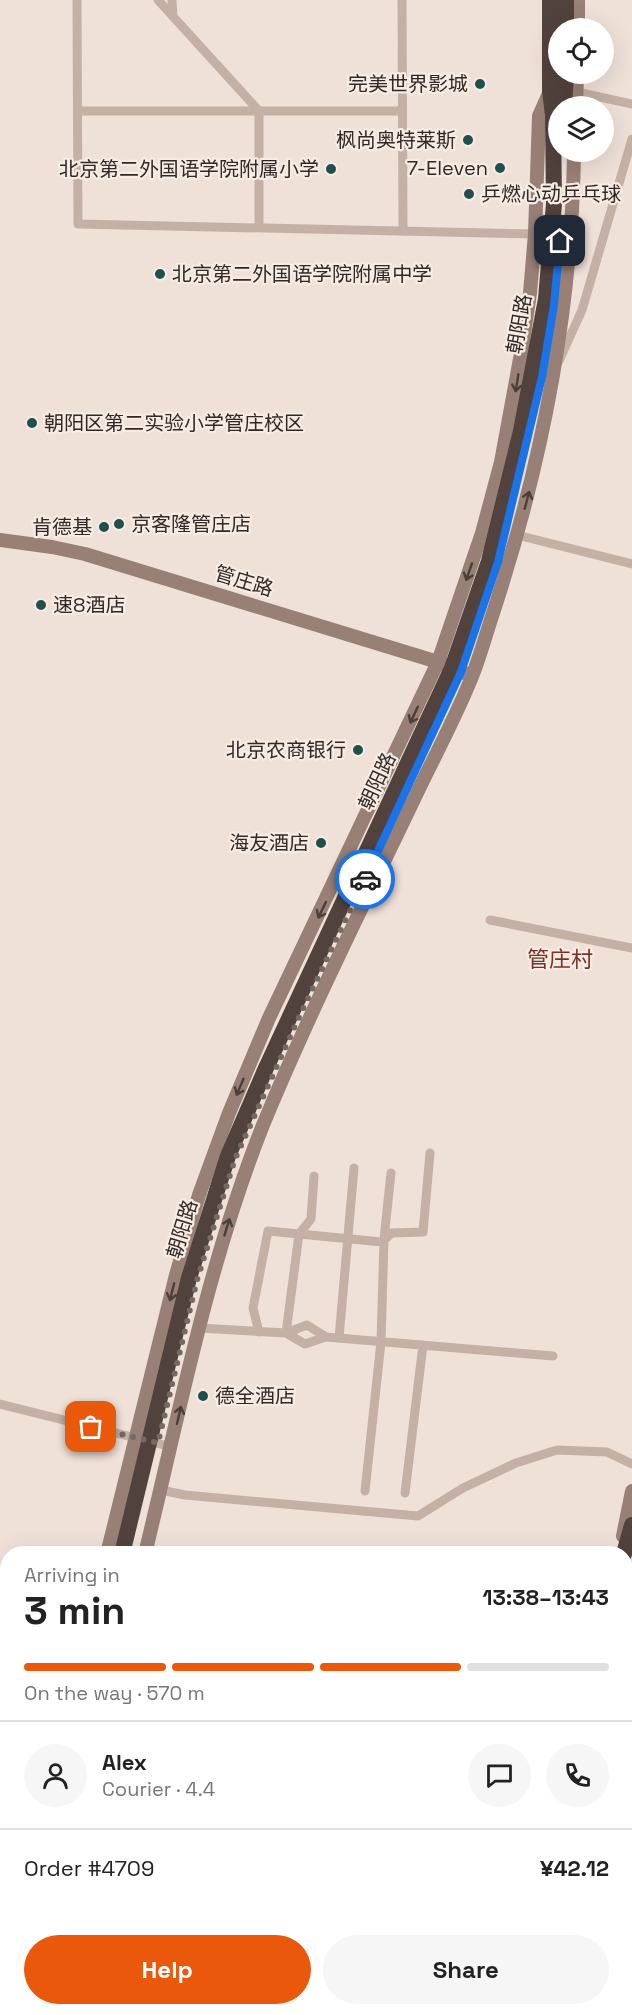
<!DOCTYPE html>
<html lang="en">
<head>
<meta charset="utf-8">
<style>
  :root { --surface:#fff; --page:#f6f6f6; --text:#222; --muted:#767676; --line:#e0e0e0; --accent:#ea580c }
  body { margin:0; font-family:"Space Grotesk","Noto Sans SC",sans-serif; background:var(--page); color:var(--text); height:100vh; display:flex; flex-direction:column; font-size:22px; white-space:nowrap }
  * { box-sizing:border-box; margin:0 }
  p { font-size:20px; color:var(--muted) }
  .icon { flex:none; width:33px; height:33px; fill:none; stroke:currentColor; stroke-width:2; stroke-linecap:round; stroke-linejoin:round }
  .map { position:relative; flex:1; overflow:hidden }
  .drawer { position:absolute; left:0px; top:1546px; width:633px; height:470px; display:flex; flex-direction:column; background:var(--surface); border-radius:24px 24px 0 0; box-shadow:0 6px 24px #0002 }
  .drawer>* { flex:none }
  .fabs { position:absolute; left:548px; top:18px; display:grid; gap:12px }
  .fabs a { display:grid; place-items:center; width:66px; height:66px; border-radius:50%; background:var(--surface); box-shadow:0 6px 24px #0002; font-size:30px }
  .pin { position:absolute; display:grid; place-items:center; width:51px; height:51px; color:#fff; margin:-26px; border-radius:12px; box-shadow:0 3px 9px #0006 }
  .courier { position:absolute; display:grid; place-items:center; width:60px; height:60px; margin:-30px; border:4px solid #1a73e8; border-radius:50%; background:#fff; color:#222; box-shadow:0 2px 8px #0007 }
  .summary em { font-style:normal; font-weight:700 }
  .summary div { display:flex; flex-direction:column-reverse }
  .summary { display:flex; align-items:center; justify-content:space-between; height:102px; padding:0 24px }
  h1 { font-size:39px; font-weight:700; line-height:45px }
  .bar { display:grid; grid-template-columns:repeat(4,1fr); gap:9px 6px; align-content:center; height:72px; padding:0 24px }
  .bar i { height:8px; border-radius:4px; background:var(--line) }
  .bar .selected { background:var(--accent) }
  .bar p { grid-column:span 4 }
  .line { display:flex; align-items:center; gap:15px; padding:0 24px; border-top:2px solid var(--line) }
  .line div { flex:1 }
  .round { display:grid; place-items:center; flex:none; width:63px; height:63px; border-radius:32px; background:var(--page) }
  .action { display:flex; gap:12px; margin-top:auto; padding:12px 24px }
  .action a { flex:1; height:69px; border-radius:36px; background:var(--accent); color:#fff; font-size:24px; font-weight:700; line-height:69px; text-align:center }
  .action a+a { background:var(--page); color:var(--text) }
  .map>svg:first-child { display:block }
</style>
</head>
<body>
<div class="map">
<svg width="632" height="2015" viewBox="0 0 632 2015">
  <rect width="100%" height="100%" fill="#efe1d8"/>
  <g fill="none" stroke-linecap="round" stroke-linejoin="round">
    <!-- street -->
    <path stroke="#c5b0a5" stroke-width="9" d="M 77,0 L 78,224 L 535,234
      M 158,0 L 259,111 L 259,227
      M 172,0 L 173,16
      M 402,0 L 403,230
      M 577,92 L 632,104
      M 79,111 L 402,111
      M 559,361 L 582,310 L 632,139
      M 517,535 L 632,564
      M 490,920 L 632,948
      M 199,1328 L 286,1333 L 305,1344 L 326,1337 L 307,1325 L 286,1333
      M 259,1332 L 253,1308 L 268,1231 L 382,1242 L 392,1233 L 423,1232 L 430,1153
      M 286,1333 L 299,1234 L 311,1219 L 314,1176
      M 326,1337 L 553,1356
      M 339,1338 L 354,1168
      M 0,1404 L 172,1447
      M 161,1490 L 185,1495 L 418,1516 L 463,1488 L 516,1463 L 557,1450 L 607,1452 L 632,1464
      M 365,1491 L 381,1342 L 384,1239 L 391,1173
      M 405,1493 L 423,1345"/>
    <!-- secondary -->
    <path stroke="#998077" stroke-width="14" d="M 578,28 L 578,0
      M 576,106 L 577,74
      M 0,540 L 52,547 L 85,554 L 438,662 L 472,676
      M 623,1536 L 632,1491
      M 107,1554 L 176,1275 L 199,1195 L 229,1113 L 269,1018 L 438,662 L 482,533 L 501,462 L 522,348 L 530,293 L 535,234 L 539,116 L 550,91
      M 145,1554 C 180,1410 208,1263 263,1125 C 309,1013 364,904 416,795 C 435,755 457,715 473,674 C 481,653 487,631 494,610 C 543,460 572,310 574,152
      M 0,1996 L 8,1966
      M 27,2008 L 40,2015
      M 562,2015 L 562,2008"/>
    <!-- highway -->
    <path stroke="#52423d" stroke-width="16" d="M 566,28 L 566,0
      M 564,106 L 566,74
      M 122,1554 L 189,1278 L 228,1156 L 266,1068 L 452,668 L 489,561 L 521,431 L 546,299 L 554,204 L 553,115 L 550,91 L 550,0
      M 624,1554 L 632,1525
      M 626,1612 L 632,1585
      M 589,2008 L 589,2015
      M 7,2015 L 9,2008
      M 632,2015 L 632,1934"/>
    <defs>
      <path id="rail" d="M 626,1722 L 632,1684
        M 626,1761 L 632,1715
        M 616,2008 L 616,2015"/>
    </defs>
    <!-- rail casing -->
    <use href="#rail" stroke="#322826" stroke-width="4.5"/>
    <!-- rail -->
    <use href="#rail" stroke="#f7ece4" stroke-width="2" stroke-dasharray="7" stroke-linecap="butt"/>
  </g>
  <!-- one-way arrows -->
  <defs><path id="oneway-shaft" d="M-6 0H5M1.5-3L5.5 0L1.5 3" fill="none" stroke-width="1.6" stroke-linecap="round" stroke-linejoin="round" transform="scale(1.5)"/></defs>
  <g stroke="#4c3e3a">
    <use href="#oneway-shaft" transform="translate(517 383) rotate(99)"/>
    <use href="#oneway-shaft" transform="translate(527 500) rotate(-75)"/>
    <use href="#oneway-shaft" transform="translate(469 572) rotate(109)"/>
    <use href="#oneway-shaft" transform="translate(414 715) rotate(115)"/>
    <use href="#oneway-shaft" transform="translate(322 910) rotate(116)"/>
    <use href="#oneway-shaft" transform="translate(240 1087) rotate(113)"/>
    <use href="#oneway-shaft" transform="translate(227 1227) rotate(-73)"/>
    <use href="#oneway-shaft" transform="translate(172 1292) rotate(104)"/>
    <use href="#oneway-shaft" transform="translate(179 1415) rotate(-77)"/>
  </g>
  <g fill="none" stroke-linecap="round" stroke-linejoin="round">
    <!-- done -->
    <path stroke="#746964" stroke-width="6" stroke-dasharray="0 10.8" d="M 91,1427 L 158,1443 L 197,1280 L 235,1159 L 301,1013 L 365,879"/>
    <!-- route -->
    <path stroke="#1a73e8" stroke-width="8" d="M 365,879 L 461,672 L 498,562 L 542,377 L 554,305 L 560,241"/>
  </g>
  <!-- markers -->
  <g fill="#1f504e" stroke="#f7ece4" stroke-width="2">
    <circle cx="480" cy="84" r="6"/>
    <circle cx="468" cy="140" r="6"/>
    <circle cx="500" cy="168" r="6"/>
    <circle cx="331" cy="169" r="6"/>
    <circle cx="469" cy="194" r="6"/>
    <circle cx="160" cy="274" r="6"/>
    <circle cx="32" cy="423" r="6"/>
    <circle cx="119" cy="524" r="6"/>
    <circle cx="104" cy="527" r="6"/>
    <circle cx="41" cy="605" r="6"/>
    <circle cx="358" cy="750" r="6"/>
    <circle cx="321" cy="843" r="6"/>
    <circle cx="203" cy="1396" r="6"/>
  </g>
  <g text-anchor="middle" stroke-width="4.5" stroke-linejoin="round" paint-order="stroke">
    <!-- poi labels -->
    <g font-size="20" fill="#322826" stroke="#f7ece4" text-anchor="end">
      <text x="468" y="91">完美世界影城</text>
      <text x="456" y="147">枫尚奥特莱斯</text>
      <text x="488" y="175">7-Eleven</text>
      <text x="319" y="176">北京第二外国语学院附属小学</text>
      <text x="481" y="201" text-anchor="start">乒燃心动乒乓球</text>
      <text x="172" y="281" text-anchor="start">北京第二外国语学院附属中学</text>
      <text x="44" y="430" text-anchor="start">朝阳区第二实验小学管庄校区</text>
      <text x="131" y="531" text-anchor="start">京客隆管庄店</text>
      <text x="92" y="534">肯德基</text>
      <text x="53" y="612" text-anchor="start">速8酒店</text>
      <text x="346" y="757">北京农商银行</text>
      <text x="309" y="850">海友酒店</text>
      <text x="215" y="1403" text-anchor="start">德全酒店</text>
    </g>
    <!-- street labels -->
    <g font-size="20" fill="#322826" stroke="#f7ece4">
      <text transform="translate(519 324) rotate(-80)" y="7">朝阳路</text>
      <text transform="translate(244 581) rotate(17)" y="7">管庄路</text>
      <text transform="translate(377 781) rotate(-65)" y="7">朝阳路</text>
      <text transform="translate(182 1229) rotate(-73)" y="7">朝阳路</text>
    </g>
    <!-- quarter labels -->
    <g font-size="22" fill="#7a3025" stroke="#f7ece4">
      <text x="560" y="967">管庄村</text>
    </g>
  </g>
</svg>
<div class="fabs">
<a><svg class="icon" aria-label="locate" viewBox="0 0 24 24"><circle cx="12" cy="12" r="6"/><path d="M12 2v4M12 18v4M2 12h4M18 12h4"/></svg></a>
<a><svg class="icon" aria-label="layers" viewBox="0 0 24 24"><path d="M12 4l9 5-9 5-9-5zM3 14l9 5 9-5"/></svg></a>
</div>
<div class="pin" style="left:91px;top:1427px;background:#ea580c"><svg class="icon" aria-label="bag" viewBox="0 0 24 24"><path d="M5 8h14l-1 12H6zM9 8a3 3 0 0 1 6 0"/></svg></div>
<div class="pin" style="left:560px;top:241px;background:#1f2937"><svg class="icon" aria-label="home" viewBox="0 0 24 24"><path d="M3 11l9-7 9 7M6 9v11h12V9"/></svg></div>
<div class="courier" style="left:365px;top:879px"><svg class="icon" aria-label="car" viewBox="0 0 24 24"><path d="M5 17H2v-5l4-1 3-4h7l3 4 3 1v5h-3M9 17h6M6 11h13"/><circle cx="7" cy="17" r="2"/><circle cx="17" cy="17" r="2"/></svg></div>
<section class="drawer">
<div class="summary"><div><h1>3 min</h1><p>Arriving in</p></div><em>13:38–13:43</em></div>
<div class="bar"><i class="selected"></i><i class="selected"></i><i class="selected"></i><i></i><p>On the way · 570 m</p></div>
<div class="line" style="height:108px"><a class="round"><svg class="icon" aria-label="person" viewBox="0 0 24 24"><circle cx="12" cy="8" r="4"/><path d="M4 21q1-7 8-7t8 7"/></svg></a><div><b>Alex</b><p>Courier · 4.4</p></div><a class="round"><svg class="icon" aria-label="chat" viewBox="0 0 24 24"><path d="M4 5h16v11H9l-5 4z"/></svg></a><a class="round"><svg class="icon" aria-label="phone" viewBox="0 0 24 24"><path d="M5 4h4l2 5-3 2q2 4 5 5l2-3 5 2v4C11 20 4 13 5 4z"/></svg></a></div>
<div class="line" style="height:78px"><div>Order #4709</div><b>¥42.12</b></div>
<div class="action"><a>Help</a><a>Share</a></div>
</section>
</div>
</body>
</html>
